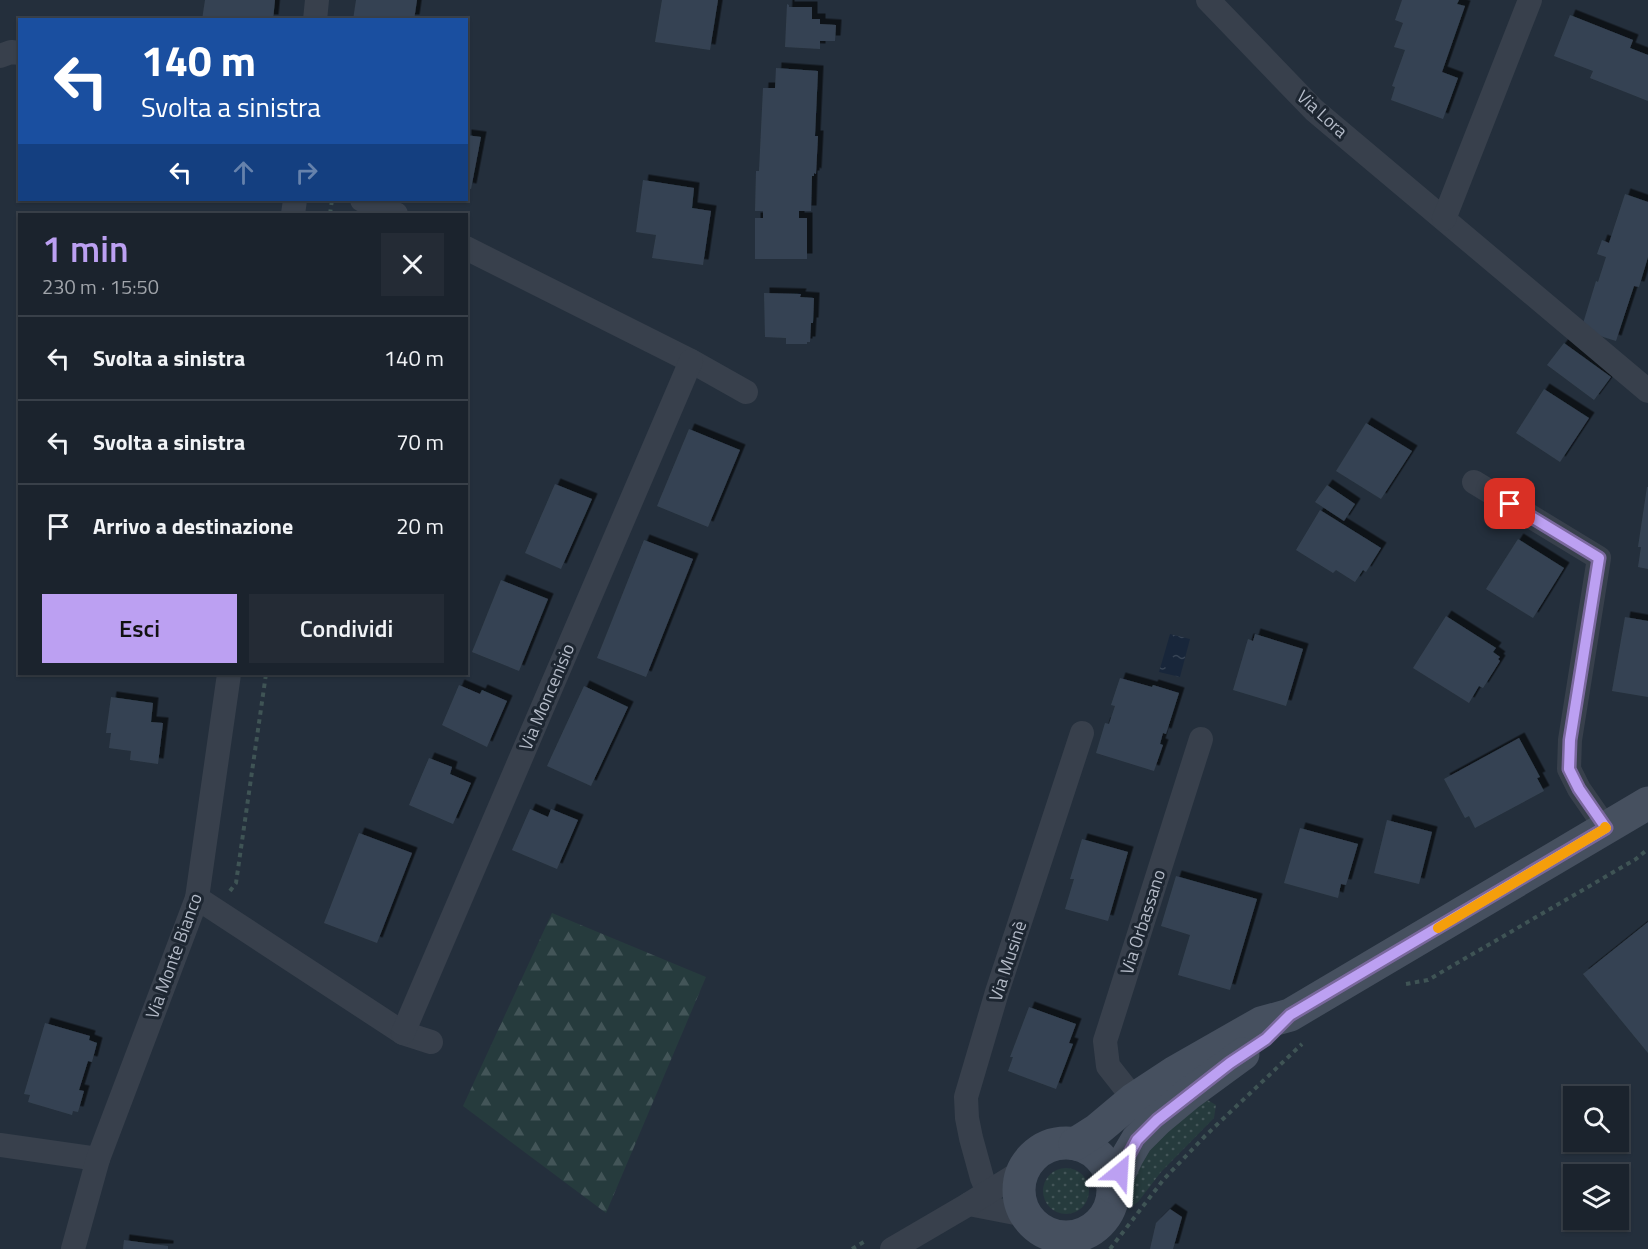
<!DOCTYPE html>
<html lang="it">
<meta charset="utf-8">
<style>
:root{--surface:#1b232d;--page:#242b35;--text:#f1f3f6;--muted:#a0a4aa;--line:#394049;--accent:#bca0f2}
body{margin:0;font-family:"Titillium Web",sans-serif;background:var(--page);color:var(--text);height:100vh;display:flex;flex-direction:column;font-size:22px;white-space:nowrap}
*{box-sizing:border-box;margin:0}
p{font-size:20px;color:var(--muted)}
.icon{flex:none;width:33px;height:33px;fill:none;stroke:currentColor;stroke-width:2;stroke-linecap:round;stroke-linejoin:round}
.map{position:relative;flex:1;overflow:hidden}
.drawer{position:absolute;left:18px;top:213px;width:450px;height:462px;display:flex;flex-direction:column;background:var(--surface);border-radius:0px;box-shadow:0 2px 4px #0004,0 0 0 2px var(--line)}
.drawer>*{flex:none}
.hud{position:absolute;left:18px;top:18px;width:450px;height:183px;border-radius:0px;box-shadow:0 2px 4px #0004,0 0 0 2px var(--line);background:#1a4fa0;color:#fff;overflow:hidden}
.fabs{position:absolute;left:1563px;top:1086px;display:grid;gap:12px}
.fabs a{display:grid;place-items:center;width:66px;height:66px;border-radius:0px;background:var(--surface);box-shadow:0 2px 4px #0004,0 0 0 2px var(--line);font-size:30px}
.pin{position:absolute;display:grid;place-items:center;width:51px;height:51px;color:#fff;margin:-26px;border-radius:12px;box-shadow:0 3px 9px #0006}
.me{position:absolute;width:66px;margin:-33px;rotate:27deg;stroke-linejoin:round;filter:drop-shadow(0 0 4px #0008)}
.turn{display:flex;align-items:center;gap:21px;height:126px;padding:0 24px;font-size:27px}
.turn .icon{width:78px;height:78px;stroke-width:2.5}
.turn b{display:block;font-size:42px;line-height:51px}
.lanes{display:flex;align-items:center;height:57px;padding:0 24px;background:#0003;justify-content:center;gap:30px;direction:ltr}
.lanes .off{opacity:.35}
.round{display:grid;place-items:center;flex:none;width:63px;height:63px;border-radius:0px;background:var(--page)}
.overview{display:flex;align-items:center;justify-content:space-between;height:102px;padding:0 24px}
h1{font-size:36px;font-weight:600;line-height:45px;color:var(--accent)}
.cta{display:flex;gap:12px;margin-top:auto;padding:12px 24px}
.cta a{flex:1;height:69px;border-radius:0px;background:var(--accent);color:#111;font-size:24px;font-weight:600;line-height:69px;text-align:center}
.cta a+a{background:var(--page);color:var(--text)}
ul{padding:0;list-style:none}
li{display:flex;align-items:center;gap:18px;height:84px;padding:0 24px;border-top:2px solid var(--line)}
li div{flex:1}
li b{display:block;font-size:22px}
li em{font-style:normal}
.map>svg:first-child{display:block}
.grass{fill:url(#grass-dots)}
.forest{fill:url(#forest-firs)}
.water{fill:url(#water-ripples)}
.building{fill:#364352;filter:url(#shadow)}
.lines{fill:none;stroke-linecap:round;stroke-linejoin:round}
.path{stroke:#3f5455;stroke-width:4;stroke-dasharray:4.5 4.5;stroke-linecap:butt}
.minor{stroke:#38404c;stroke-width:24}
.secondary{stroke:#46505f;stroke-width:33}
.route-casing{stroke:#7a689d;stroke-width:15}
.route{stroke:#bca0f2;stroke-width:10}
.slow{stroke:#f59e0b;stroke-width:10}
.labels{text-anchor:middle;stroke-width:6;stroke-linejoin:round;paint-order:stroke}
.street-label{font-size:18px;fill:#b4bbc8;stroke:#1d2631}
</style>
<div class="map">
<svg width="1648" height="1249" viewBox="0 0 1648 1249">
<defs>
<pattern id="grass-dots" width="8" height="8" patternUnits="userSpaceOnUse" patternTransform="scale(1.5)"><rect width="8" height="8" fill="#263b3d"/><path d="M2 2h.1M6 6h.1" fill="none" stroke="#435558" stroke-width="1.8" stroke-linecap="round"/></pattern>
<pattern id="forest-firs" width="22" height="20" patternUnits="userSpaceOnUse" patternTransform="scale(1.5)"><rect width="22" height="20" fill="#263b3d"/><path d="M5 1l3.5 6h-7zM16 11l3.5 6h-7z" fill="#435558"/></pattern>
<pattern id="water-ripples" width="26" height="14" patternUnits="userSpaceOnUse" patternTransform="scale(1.5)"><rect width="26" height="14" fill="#18263a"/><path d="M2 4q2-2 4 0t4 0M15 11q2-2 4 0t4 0" fill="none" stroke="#374455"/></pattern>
<filter id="shadow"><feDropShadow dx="5.5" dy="-5.5" stdDeviation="0" flood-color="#0009"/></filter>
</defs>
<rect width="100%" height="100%" fill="#242f3c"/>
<g class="grass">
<path d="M1202,1097L1216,1105L1214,1118L1161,1172L1138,1202L1128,1209L1131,1180L1141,1153Z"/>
<circle cx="1066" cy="1191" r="23"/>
</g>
<path class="forest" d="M552,913L706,977L606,1213L463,1106Z"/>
<path class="water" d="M1170,634L1190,639L1180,677L1159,672Z"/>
<g class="building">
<path d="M205,0H275L273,20H202Z"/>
<path d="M356,0H417L414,20H353Z"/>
<path d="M662,0H718L710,50L655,42Z"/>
<path d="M1402,0H1459L1457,4L1465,6L1442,72L1458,78L1443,119L1391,100L1395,87L1392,86L1405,50L1394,47L1403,23L1395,20Z"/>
<path d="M787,4L789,5V7H812V19H820V24L836,25L835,41H820V49L785,47Z"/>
<path d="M1570,15L1633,40L1630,48L1648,55V101L1590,78L1593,71L1554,56Z"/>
<path d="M776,68L818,71L815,136H818L816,174L814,173V176H812L811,211H799V218H807V259H755V218H763V211H755L756,171H759L763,88H775Z"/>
<path d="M466,135L481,137L471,189L466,188Z"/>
<path d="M643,180L694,188L692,208L711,211L703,265L652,258L656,235L636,232Z"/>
<path d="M1625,194L1648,202V257L1639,287L1634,286L1616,341L1581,330L1596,281L1598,282L1606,257L1597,254L1602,240L1609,243Z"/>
<path d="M764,293L801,294L800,297L814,298L813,323H811L810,342H807V344H786V338L765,337Z"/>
<path d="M1564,343L1611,377L1594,400L1547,365Z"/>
<path d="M1544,389L1589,418L1560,462L1516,433Z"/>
<path d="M1366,423L1412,451L1381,499L1336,471Z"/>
<path d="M689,429L740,450L708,527L657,506Z"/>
<path d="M555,484L592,499L561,569L525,553Z"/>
<path d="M1327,485L1355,504L1344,521L1315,502Z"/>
<path d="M1647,487H1648V569L1638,567L1641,547H1638Z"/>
<path d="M1320,510L1381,548L1366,572L1363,570L1355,582L1336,570L1333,573L1296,550Z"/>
<path d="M1518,539L1564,568L1533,618L1486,589Z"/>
<path d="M644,540L693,559L646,677L597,658Z"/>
<path d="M501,580L548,599L519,671L472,652Z"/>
<path d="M1446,616L1496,648L1493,652L1500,657L1498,659L1500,661L1483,688L1479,686L1469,703L1413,668Z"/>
<path d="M1625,617L1648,621V697L1612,691Z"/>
<path d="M1255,634L1303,649L1286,706L1233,690L1248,639L1253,641Z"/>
<path d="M1120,678L1152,687L1153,685L1179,693L1166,734L1163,733L1160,744L1163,745L1154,771L1096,753L1105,723L1109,724L1115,706L1111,705Z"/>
<path d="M459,685L480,694L482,690L507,701L487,747L442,725Z"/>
<path d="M584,686L628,707L591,786L547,766Z"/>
<path d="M111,697L153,703L151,722L163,723L158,764L130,760L131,751L109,748L111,733H106Z"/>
<path d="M1519,738L1540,777L1537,778L1544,791L1475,828L1469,816L1465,818L1444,779Z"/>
<path d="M429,758L452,767L450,774L471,783L453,824L409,805Z"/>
<path d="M530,809L548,817L551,809L578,820L557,869L512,850Z"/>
<path d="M1387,820L1432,832L1419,884L1374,873Z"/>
<path d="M1300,828L1358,844L1346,885L1341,884L1338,898L1284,883Z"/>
<path d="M359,833L412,853L377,943L324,923Z"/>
<path d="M1082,839L1128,852L1108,921L1065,909L1074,879H1070Z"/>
<path d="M1176,876L1257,899L1230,990L1178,975L1190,935L1161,926Z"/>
<path d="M1648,922V1053L1583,974Z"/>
<path d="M1029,1007L1076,1024L1069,1043L1073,1044L1056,1089L1008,1071L1013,1057H1010Z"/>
<path d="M45,1023L90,1036L89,1040L97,1043L92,1062L88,1061L79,1090L84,1091L78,1112L73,1111L72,1115L28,1102L30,1095L24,1094Z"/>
<path d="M1170,1209L1182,1217L1173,1249H1150L1156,1223Z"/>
<path d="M124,1240L168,1246V1249H123Z"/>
</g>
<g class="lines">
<g class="path">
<path d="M330,214L332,200"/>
<path d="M230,891L236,883L266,674"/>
<path d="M1406,984L1428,980L1636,859L1648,849"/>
<path d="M852,1249L867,1240"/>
<path d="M1110,1249L1164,1179L1205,1136L1302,1044"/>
</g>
<g class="minor">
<path d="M1208,0L1314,110L1648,391"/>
<path d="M315,20L317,0"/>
<path d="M0,56L11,52L20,53"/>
<path d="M362,200L396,214"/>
<path d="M293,214L295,200"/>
<path d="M1444,219L1530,0"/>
<path d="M466,248L691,361L746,392"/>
<path d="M1474,482L1599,558L1570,740L1569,769L1579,789L1606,828"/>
<path d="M197,898L403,1033L431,1042"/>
<path d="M403,1033L691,361"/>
<path d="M1134,1099L1108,1066L1105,1041L1201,739"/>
<path d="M0,1145L98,1159"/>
<path d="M988,1192L982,1178L971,1138L967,1118L966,1097L997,992L1082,733"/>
<path d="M969,1204L1025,1215"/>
<path d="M73,1249L98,1159L197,898L229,674"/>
<path d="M892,1249L969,1204L1024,1170"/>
</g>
<g class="secondary">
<circle cx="1066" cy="1190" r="47"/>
<path d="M1075,1144L1097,1130L1134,1099L1175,1072L1261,1023L1290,1015L1648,803"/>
<path d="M1113,1187L1127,1157L1137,1140L1157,1120L1187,1095L1243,1054"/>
</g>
</g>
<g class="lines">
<defs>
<path id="route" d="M1120,1172L1137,1140L1157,1120L1230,1063L1266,1039L1290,1015L1606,828L1579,789L1569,769L1570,740L1599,558L1510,504"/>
</defs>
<use href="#route" class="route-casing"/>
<use href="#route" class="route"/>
<path class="slow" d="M1438,928L1606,828L1605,827"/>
</g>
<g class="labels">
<g class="street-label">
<text transform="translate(1322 114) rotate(42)" y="6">Via Lora</text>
<text transform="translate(547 697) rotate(-67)" y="6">Via Moncenisio</text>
<text transform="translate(1143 922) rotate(-72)" y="6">Via Orbassano</text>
<text transform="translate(174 956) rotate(-70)" y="6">Via Monte Bianco</text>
<text transform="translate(1008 961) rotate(-72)" y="6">Via Musinè</text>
</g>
</g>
</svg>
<div class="fabs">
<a><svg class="icon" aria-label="search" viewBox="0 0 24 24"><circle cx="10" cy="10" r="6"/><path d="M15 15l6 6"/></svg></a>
<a><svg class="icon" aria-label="layers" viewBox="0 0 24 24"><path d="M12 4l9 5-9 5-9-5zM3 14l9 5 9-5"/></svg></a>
</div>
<div class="pin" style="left:1510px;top:504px;background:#d93025"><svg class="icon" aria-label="arrive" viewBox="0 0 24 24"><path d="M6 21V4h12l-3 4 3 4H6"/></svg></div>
<svg class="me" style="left:1120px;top:1172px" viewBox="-20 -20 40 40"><path d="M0-17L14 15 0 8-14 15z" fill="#bca0f2" stroke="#fff" stroke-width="4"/></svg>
<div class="hud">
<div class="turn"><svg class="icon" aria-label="left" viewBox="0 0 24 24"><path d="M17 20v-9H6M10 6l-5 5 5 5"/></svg><div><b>140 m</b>Svolta a sinistra</div></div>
<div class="lanes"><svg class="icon" aria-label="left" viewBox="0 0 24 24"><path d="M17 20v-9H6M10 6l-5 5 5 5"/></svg><svg class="icon off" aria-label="ahead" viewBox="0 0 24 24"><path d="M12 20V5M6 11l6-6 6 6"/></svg><svg class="icon off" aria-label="right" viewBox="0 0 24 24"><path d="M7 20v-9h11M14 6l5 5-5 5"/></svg></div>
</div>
<section class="drawer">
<div class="overview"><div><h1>1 min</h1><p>230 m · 15:50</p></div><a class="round"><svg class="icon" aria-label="close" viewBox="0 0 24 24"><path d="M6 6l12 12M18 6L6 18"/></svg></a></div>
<ul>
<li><svg class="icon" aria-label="left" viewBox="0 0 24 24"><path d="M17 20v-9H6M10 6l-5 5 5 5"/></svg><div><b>Svolta a sinistra</b></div><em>140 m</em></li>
<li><svg class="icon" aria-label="left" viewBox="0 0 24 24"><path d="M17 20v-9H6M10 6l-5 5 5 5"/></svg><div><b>Svolta a sinistra</b></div><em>70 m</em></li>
<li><svg class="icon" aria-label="arrive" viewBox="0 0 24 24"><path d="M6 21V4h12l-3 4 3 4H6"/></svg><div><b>Arrivo a destinazione</b></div><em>20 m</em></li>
</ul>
<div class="cta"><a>Esci</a><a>Condividi</a></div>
</section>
</div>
